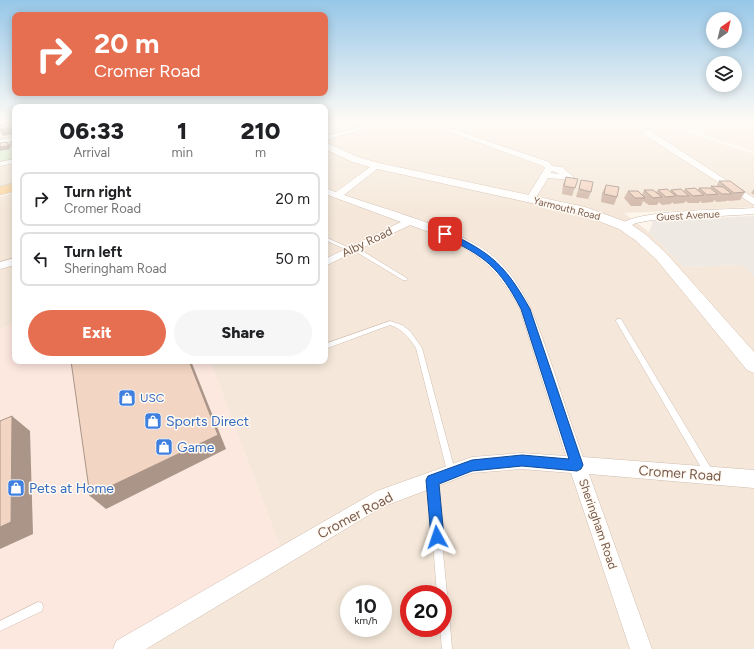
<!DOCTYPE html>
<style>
:root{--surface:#fff;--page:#f6f6f6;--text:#202124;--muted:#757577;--line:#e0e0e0;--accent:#e76f51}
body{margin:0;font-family:Figtree,sans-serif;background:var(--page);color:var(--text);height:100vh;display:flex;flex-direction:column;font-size:15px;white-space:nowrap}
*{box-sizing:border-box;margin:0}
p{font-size:13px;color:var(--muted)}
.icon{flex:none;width:22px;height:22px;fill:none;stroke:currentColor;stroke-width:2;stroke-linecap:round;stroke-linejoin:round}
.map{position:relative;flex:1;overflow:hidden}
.side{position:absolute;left:12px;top:104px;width:316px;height:260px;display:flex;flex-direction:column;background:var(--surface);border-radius:8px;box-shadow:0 2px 10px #0003}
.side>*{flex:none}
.banner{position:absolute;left:12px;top:12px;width:316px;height:84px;border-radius:8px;box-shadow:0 2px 10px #0003;background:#e76f51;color:#fff;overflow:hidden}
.needle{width:26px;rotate:34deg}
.tools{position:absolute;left:706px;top:12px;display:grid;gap:8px}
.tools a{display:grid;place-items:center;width:36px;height:36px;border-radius:50%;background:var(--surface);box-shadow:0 2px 10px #0003;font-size:20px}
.speed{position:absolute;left:340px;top:585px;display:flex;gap:8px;font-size:20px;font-weight:700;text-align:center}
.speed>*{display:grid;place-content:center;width:52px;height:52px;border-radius:50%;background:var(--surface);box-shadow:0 2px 10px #0003;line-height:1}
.speed small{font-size:10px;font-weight:400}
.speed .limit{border:6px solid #d22;background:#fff;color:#111}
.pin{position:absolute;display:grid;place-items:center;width:34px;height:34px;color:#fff;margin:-17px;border-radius:8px;box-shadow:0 2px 6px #0006}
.me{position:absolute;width:44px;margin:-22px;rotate:355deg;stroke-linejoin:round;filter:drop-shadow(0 0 3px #0008)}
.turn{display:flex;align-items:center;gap:14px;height:84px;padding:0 16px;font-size:18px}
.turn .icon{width:52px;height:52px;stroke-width:2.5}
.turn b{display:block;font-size:28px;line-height:34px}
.eta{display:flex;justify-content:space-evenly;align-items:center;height:68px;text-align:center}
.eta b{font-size:24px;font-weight:800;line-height:28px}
.action{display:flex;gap:8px;margin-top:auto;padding:8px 16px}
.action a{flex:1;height:46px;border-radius:24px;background:var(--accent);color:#fff;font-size:16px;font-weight:800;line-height:46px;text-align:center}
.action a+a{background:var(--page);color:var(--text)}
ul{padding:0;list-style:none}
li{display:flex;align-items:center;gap:12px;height:54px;margin:0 8px 6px;padding:0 8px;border:2px solid var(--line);border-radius:8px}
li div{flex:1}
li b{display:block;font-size:15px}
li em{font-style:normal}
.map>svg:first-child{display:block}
.residential{fill:#f5e8da;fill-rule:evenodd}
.commercial{fill:#fde8e0}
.industrial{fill:#efe9e4}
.green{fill:#d8ecc9}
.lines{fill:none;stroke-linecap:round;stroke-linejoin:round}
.lane-casing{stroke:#d1beb0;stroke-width:1}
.street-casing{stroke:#d1beb0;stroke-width:1}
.secondary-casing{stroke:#d6c0b0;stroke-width:1}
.primary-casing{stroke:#dad1cd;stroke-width:1}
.lane{fill:#fff;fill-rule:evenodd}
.street{fill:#fff;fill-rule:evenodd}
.secondary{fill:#fff;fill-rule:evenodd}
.primary{fill:#fbd9a5;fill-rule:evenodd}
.wall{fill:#d1b7a8}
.shaded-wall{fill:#aa9588}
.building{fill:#f3d5c3;stroke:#aa9588}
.route{fill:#1a73e8;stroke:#114b97}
.labels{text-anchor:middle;stroke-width:3;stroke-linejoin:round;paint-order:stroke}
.far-street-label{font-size:10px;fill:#7a5c4d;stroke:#fffaf3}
.street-label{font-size:12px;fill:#7a5c4d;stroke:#fffaf3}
.shop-label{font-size:12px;fill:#366cbe;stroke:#fffaf3;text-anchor:start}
.near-shop-label{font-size:14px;fill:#366cbe;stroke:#fffaf3;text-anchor:start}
.near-street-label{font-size:14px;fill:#7a5c4d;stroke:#fffaf3}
</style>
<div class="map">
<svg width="754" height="649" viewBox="0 0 754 649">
<rect width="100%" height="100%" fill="#fdf6ec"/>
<g class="residential">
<path d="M0,121H15V184L0,188Z"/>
<path d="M325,121H650L754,154V207L624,213L649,232L684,267L742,265L754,276V649H124L283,555L210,361H325ZM349,594H383V628H349ZM409,594H443V628H409Z"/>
<path d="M661,121H754V151Z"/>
<path d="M15,193V324L0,329V197Z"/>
</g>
<path class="commercial" d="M15,324V361H210L283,555L124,649H0V329Z"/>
<path class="industrial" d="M754,216V276L742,265L684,267L649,232L653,221Z"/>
<path class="green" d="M15,141V159L0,163V144Z"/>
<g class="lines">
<defs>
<g id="lane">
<path d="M325,237L352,249V247H356L408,279L407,280H403L353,250V251H349L325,240Z"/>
<path d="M617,319H621L712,470L713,473L712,476L709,477L706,476L616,321Z"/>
<path d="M390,321L402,325L410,331L422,348L455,471L454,474L451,475L448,474L447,471L416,348C409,338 403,329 390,325L325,349V344Z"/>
<path d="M432,476L435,477L436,480L447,594L446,596L448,600L452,649H442L440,628H443V594H437L428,480L429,477Z"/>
<path d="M38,602L42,603L43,607L42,611L0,631V621Z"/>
</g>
<g id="street">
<path d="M382,121H392L325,140V136Z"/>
<path d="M420,121H429L549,162L552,166L562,167L574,177L570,180L548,178L534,201H528L526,199L545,168L543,166ZM552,171L560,174L550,173Z"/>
<path d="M643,130H649L754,198V205L643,134Z"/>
<path d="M15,137V141L0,144V140Z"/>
<path d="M15,159V163L0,166V162Z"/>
<path d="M374,164H380L381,166L344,195C387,210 438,223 477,245C524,272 537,324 554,371C563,400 573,429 583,457L754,470V488L589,474L652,649H630L571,473L522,469L472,473L382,507L146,649H113L116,641L377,491L472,457L522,453L566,456L520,309C491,256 465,245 410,225L325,266V259L401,222L325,194V188L336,192Z"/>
<path d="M754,208V214L652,220L636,223L624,229L619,226C632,209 729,210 754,208Z"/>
<path d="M15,258V265L0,269V262Z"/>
</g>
<path id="secondary" d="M325,142L358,157L379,163L585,207L629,223L645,234L666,253L754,352V373L747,370L656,259L635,240L619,229L581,214L373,168L350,161L325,149Z"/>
<path id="primary" d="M15,183V191L0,195V187Z"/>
</defs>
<use href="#lane" class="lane-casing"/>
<use href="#street" class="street-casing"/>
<use href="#secondary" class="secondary-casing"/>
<use href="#primary" class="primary-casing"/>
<use href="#lane" class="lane"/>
<use href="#street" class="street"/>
<use href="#secondary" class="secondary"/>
<use href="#primary" class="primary"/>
</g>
<g class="wall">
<path d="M566,177L578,179L572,196L562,194L563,184Z"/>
<path d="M581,180L591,192L588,199L576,197Z"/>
<path d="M719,181L745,192L740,200L729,201L728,200L727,201L717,202L714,200L713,202L702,203L700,201L699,203H688L686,201L684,203L674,204L672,202L671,204L662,205L659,202L657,205H649L643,201L641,206H631L624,198L628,191L642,195L644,190L656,192L658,190L670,192L671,190L684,191L685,189L697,190L699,188H710L711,186L716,187Z"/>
<path d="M606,185L617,197L614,205L601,202L602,193Z"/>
<path d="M754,189V195L751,193Z"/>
</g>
<g class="shaded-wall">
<path d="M9,123L13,130L14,134L3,136L0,131V129Z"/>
<path d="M7,142L10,145V149L0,151V147Z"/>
<path d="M15,145V149H14L11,146Z"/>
<path d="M189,361H191L226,449L106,509L90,496Z"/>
<path d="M12,416L30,431L33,534L0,549V527Z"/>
</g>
<g class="building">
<path d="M11,122H15V126L13,127Z"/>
<path d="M9,123L10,127L0,129V125Z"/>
<path d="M15,140V145L11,146V141Z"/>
<path d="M7,142L8,146L0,147V143Z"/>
<path d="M566,177L578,179L575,188L564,186Z"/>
<path d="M581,180L593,182L591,192L579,189Z"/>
<path d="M719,181H730L745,192L734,193Z"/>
<path d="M606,185L619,187L617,197L604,194Z"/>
<path d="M711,186L723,187L732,194H722Z"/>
<path d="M695,188L704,195L693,196L685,189Z"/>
<path d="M699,188H710L718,194L707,195Z"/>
<path d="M667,189L676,196L666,197L658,190Z"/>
<path d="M681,189L689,196H678L671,190Z"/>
<path d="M644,190H653L662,197L653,198Z"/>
<path d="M628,191H638L645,198H635Z"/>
<path d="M71,361H189L218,435L90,496Z"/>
<path d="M12,416L11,522L0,527V421Z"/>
</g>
<linearGradient id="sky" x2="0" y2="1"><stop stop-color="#97c7e8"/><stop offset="0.57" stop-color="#fefbf6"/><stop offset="1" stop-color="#fefbf6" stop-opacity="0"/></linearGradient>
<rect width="754" height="212" fill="url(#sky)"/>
<path class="route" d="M442,232H447C492,253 506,266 530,309L583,465L581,469L577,471L522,466L472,471L439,484L444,537L442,542L437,544L432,542L431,537L426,480L428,476L472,460L522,455L569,459L521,309C499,267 485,256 442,236Z"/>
<defs>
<symbol id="shop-square" viewBox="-11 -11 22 22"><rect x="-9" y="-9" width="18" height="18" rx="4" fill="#3f7fe0" stroke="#fffaf3"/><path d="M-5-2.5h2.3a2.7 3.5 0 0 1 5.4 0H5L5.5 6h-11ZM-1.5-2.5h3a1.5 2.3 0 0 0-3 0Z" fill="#fff"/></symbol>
</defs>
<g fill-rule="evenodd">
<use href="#shop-square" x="117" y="388" width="20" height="20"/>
<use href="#shop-square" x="143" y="411" width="20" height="20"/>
<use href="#shop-square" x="154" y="437" width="20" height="20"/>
<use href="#shop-square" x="6" y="478" width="20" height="20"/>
</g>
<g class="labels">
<g class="far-street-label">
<text transform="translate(567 208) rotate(14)" y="4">Yarmouth Road</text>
<text transform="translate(688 215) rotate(-3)" y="4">Guest Avenue</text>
</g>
<g class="street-label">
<text transform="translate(367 242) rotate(-26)" y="4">Alby Road</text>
<text transform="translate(598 524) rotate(71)" y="4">Sheringham Road</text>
</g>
<g class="shop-label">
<text x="140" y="402">USC</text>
</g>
<g class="near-shop-label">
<text x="166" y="426">Sports Direct</text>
<text x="177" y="452">Game</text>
<text x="29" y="493">Pets at Home</text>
</g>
<g class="near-street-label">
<text transform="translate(680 473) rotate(4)" y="5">Cromer Road</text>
<text transform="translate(355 515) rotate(-28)" y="5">Cromer Road</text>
</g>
</g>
</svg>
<div class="tools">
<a><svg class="needle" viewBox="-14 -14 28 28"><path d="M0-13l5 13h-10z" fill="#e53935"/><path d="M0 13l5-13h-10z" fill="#757577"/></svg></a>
<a><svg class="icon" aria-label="layers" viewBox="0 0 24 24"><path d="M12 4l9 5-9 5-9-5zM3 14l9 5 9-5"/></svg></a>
</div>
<div class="speed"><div>10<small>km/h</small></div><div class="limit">20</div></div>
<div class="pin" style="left:445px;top:234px;background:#d93025"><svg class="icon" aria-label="arrive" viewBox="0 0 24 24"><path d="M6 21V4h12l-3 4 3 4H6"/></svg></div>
<svg class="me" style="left:437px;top:537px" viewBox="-20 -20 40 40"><path d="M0-17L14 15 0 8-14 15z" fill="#1a73e8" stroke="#fff" stroke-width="4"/></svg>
<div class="banner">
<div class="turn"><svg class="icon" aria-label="right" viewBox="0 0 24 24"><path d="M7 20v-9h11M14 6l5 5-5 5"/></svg><div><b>20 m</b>Cromer Road</div></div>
</div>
<section class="side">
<div class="eta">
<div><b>06:33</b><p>Arrival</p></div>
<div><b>1</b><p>min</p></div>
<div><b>210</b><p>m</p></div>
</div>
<ul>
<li><svg class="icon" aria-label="right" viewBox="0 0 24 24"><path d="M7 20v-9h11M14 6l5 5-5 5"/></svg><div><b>Turn right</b><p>Cromer Road</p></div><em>20 m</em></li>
<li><svg class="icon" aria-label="left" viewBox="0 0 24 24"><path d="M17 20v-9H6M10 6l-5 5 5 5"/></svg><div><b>Turn left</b><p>Sheringham Road</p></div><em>50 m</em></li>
</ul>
<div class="action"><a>Exit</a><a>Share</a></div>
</section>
</div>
